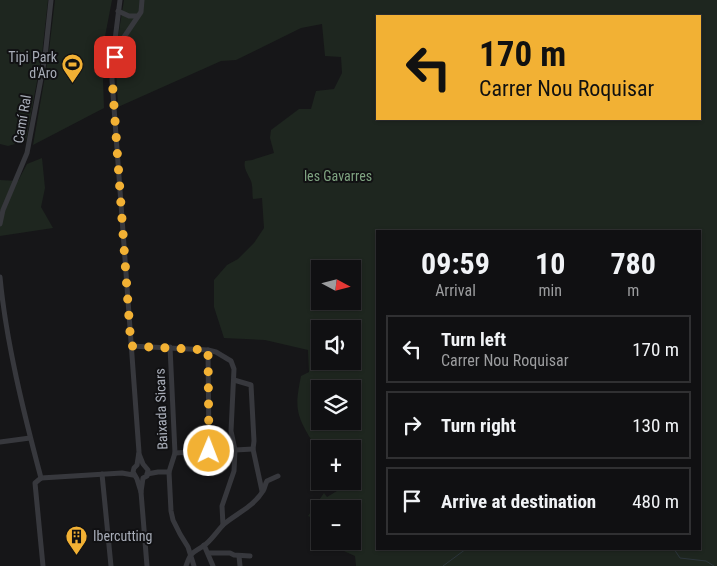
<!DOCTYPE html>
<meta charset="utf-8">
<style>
:root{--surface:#101012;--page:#19191b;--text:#f1f3f6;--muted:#9c9d9f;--line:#303032}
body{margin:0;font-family:"Roboto Condensed",sans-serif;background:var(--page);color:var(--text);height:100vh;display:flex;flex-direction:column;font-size:19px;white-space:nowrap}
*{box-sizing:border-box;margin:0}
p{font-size:16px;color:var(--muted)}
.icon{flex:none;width:28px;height:28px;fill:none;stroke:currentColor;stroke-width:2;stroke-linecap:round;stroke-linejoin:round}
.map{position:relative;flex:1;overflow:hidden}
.details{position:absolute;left:376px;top:230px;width:325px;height:320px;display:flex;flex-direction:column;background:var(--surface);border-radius:0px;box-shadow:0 1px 4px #0004,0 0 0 1px var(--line)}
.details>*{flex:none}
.hud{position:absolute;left:376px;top:15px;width:325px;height:105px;border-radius:0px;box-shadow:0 1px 4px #0004,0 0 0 1px var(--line);background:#f2b134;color:#111;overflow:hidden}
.needle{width:32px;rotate:97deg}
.buttons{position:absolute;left:311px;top:260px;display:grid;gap:10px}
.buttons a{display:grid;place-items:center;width:50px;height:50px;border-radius:0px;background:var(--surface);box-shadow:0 1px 4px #0004,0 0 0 1px var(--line);font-size:25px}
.pin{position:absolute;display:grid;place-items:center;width:42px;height:42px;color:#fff;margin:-21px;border-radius:10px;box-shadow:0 2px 8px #0006}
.me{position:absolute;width:55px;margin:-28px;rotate:1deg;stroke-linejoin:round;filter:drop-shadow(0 0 4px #0008)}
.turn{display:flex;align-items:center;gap:18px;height:105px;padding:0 20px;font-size:22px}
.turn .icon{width:65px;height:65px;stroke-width:2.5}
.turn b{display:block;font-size:35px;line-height:42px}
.eta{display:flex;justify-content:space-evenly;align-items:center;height:85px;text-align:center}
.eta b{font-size:30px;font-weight:700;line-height:35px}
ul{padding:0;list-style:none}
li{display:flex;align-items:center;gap:15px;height:68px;margin:0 10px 8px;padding:0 10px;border:2px solid var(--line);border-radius:0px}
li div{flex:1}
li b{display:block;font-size:19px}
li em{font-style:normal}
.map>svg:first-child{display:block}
.green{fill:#1e261f;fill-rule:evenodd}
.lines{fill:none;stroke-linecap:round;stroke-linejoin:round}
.stream{stroke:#2c353c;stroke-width:1}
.minor{stroke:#37383d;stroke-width:5}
.route{stroke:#f2b134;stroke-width:9;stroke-dasharray:0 16.2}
.labels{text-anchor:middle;stroke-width:4;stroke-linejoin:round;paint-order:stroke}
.poi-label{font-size:14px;fill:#a8adb8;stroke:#111113;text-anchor:end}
.street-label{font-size:14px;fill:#a8adb8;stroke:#111113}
.park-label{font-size:14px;fill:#7fa381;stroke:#111113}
</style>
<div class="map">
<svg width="717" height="566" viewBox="0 0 717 566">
<rect width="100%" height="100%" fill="#161618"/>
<g class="green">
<path d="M0,0H48L42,54L26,141L8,146L0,144Z"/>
<path d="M55,0H112L102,52L104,108L33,145L48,59Z"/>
<path d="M124,0H717V566H356L355,556L344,551L339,541H352V509H320V521L308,516L324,493L327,497L337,491L340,481H352V449L331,447L312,441C295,414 295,406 301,376L309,372L308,350L265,340L224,338L214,307V280L227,265L238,259L254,243L264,228L262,198L253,199C252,194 253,186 251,181C248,174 243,168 245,161L252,160L274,153L270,138L271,130L299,109H311L316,91L334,89L342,73L341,57L325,56L322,24L301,28L236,60L221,61L118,107L116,67L118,37ZM378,16H700V119H378ZM378,231H700V549H378ZM320,269H352V301H320ZM320,329H352V361H320ZM320,389H352V421H320Z"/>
<path d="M42,158L45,188L41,207L53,228L0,236V180L18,181L27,164Z"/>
</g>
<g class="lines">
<g class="stream">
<path d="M674,549L680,558L706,561L714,566"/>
<path d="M443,566L466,549"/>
</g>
<g class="minor">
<path d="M120,0L113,56L112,80L139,452L137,465L134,468L133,472L137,479L141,492"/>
<path d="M118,11L129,16H137"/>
<path d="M115,58L120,43L141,12L142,0"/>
<path d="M0,224L3,210L27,153L45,57L51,0"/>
<path d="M0,277C6,342 24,414 41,478"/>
<path d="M131,346L208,350L216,352L231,361L234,369L231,431L235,450L234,471L222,506L223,525"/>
<path d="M170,347L175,453L169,472L171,511L173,520L180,534L188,547L194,566"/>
<path d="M234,380L251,385L254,441L253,449L262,491"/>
<path d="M0,442L30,438"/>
<path d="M235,450L253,449"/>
<path d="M175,453L209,451L208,350"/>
<path d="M139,454L143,464L148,470L147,476L143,478L141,492L147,566"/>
<path d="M102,474L111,566"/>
<path d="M147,474L158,472H169"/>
<path d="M41,478L122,473L133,475"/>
<path d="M41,478L35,483L43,566"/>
<path d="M204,545L213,566"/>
<path d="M208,553H230L234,555L250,556"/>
<path d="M239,556L240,566"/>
<path d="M186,566C192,549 193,554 206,544C213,538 218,530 224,524C236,514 254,506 263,491C265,488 265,484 267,481L278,476"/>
</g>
</g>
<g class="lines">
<path class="route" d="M115,57L112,68L113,92L131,346L208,350L209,451"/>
</g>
<defs>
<symbol id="stadium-pin" viewBox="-11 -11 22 30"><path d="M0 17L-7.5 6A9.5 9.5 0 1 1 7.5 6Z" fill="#f2b134" stroke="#111113"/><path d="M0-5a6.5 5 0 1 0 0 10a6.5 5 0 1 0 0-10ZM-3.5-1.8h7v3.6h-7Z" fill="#111"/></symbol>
<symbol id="building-pin" viewBox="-11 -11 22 30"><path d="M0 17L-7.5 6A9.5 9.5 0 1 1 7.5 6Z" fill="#f2b134" stroke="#111113"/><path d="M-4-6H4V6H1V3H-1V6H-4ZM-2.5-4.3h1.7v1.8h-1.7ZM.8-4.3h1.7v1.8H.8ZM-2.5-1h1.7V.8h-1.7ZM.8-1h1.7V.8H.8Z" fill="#111"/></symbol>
</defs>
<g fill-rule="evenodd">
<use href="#stadium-pin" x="60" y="52" width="25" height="34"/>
<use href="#building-pin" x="64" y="524" width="25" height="34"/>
</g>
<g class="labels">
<g class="poi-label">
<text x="57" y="62">Tipi Park<tspan x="57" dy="16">d'Aro</tspan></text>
<text x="93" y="541" text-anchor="start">Ibercutting</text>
</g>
<g class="street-label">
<text transform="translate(22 119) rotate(-80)" y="5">Camí Ral</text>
<text transform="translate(161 409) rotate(-92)" y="5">Baixada Sicars</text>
</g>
<g class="park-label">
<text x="338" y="181">les Gavarres</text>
</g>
</g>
</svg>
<div class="buttons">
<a><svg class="needle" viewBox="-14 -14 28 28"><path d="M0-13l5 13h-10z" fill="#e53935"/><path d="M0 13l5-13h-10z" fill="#9c9d9f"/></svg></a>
<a><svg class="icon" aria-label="sound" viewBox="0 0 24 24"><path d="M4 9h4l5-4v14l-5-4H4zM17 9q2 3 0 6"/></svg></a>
<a><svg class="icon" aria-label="layers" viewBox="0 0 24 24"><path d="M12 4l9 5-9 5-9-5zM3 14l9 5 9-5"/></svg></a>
<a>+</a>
<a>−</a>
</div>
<div class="pin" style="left:115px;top:57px;background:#d93025"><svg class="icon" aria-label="arrive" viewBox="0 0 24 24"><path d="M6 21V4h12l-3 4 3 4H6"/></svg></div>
<svg class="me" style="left:209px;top:451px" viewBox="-20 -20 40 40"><circle r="17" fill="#f2b134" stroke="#fff" stroke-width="3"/><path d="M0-11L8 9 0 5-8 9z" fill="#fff"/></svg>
<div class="hud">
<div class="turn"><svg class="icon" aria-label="left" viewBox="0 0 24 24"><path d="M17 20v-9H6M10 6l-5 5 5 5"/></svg><div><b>170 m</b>Carrer Nou Roquisar</div></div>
</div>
<section class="details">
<div class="eta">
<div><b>09:59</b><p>Arrival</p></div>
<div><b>10</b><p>min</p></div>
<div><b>780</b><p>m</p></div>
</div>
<ul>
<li><svg class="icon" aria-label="left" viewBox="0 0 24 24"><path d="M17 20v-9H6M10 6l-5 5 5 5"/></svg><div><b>Turn left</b><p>Carrer Nou Roquisar</p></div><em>170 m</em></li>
<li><svg class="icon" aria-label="right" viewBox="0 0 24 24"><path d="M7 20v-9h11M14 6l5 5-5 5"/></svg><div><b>Turn right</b></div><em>130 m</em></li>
<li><svg class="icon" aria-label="arrive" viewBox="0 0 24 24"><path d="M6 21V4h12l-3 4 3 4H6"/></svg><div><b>Arrive at destination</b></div><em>480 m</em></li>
</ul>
</section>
</div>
